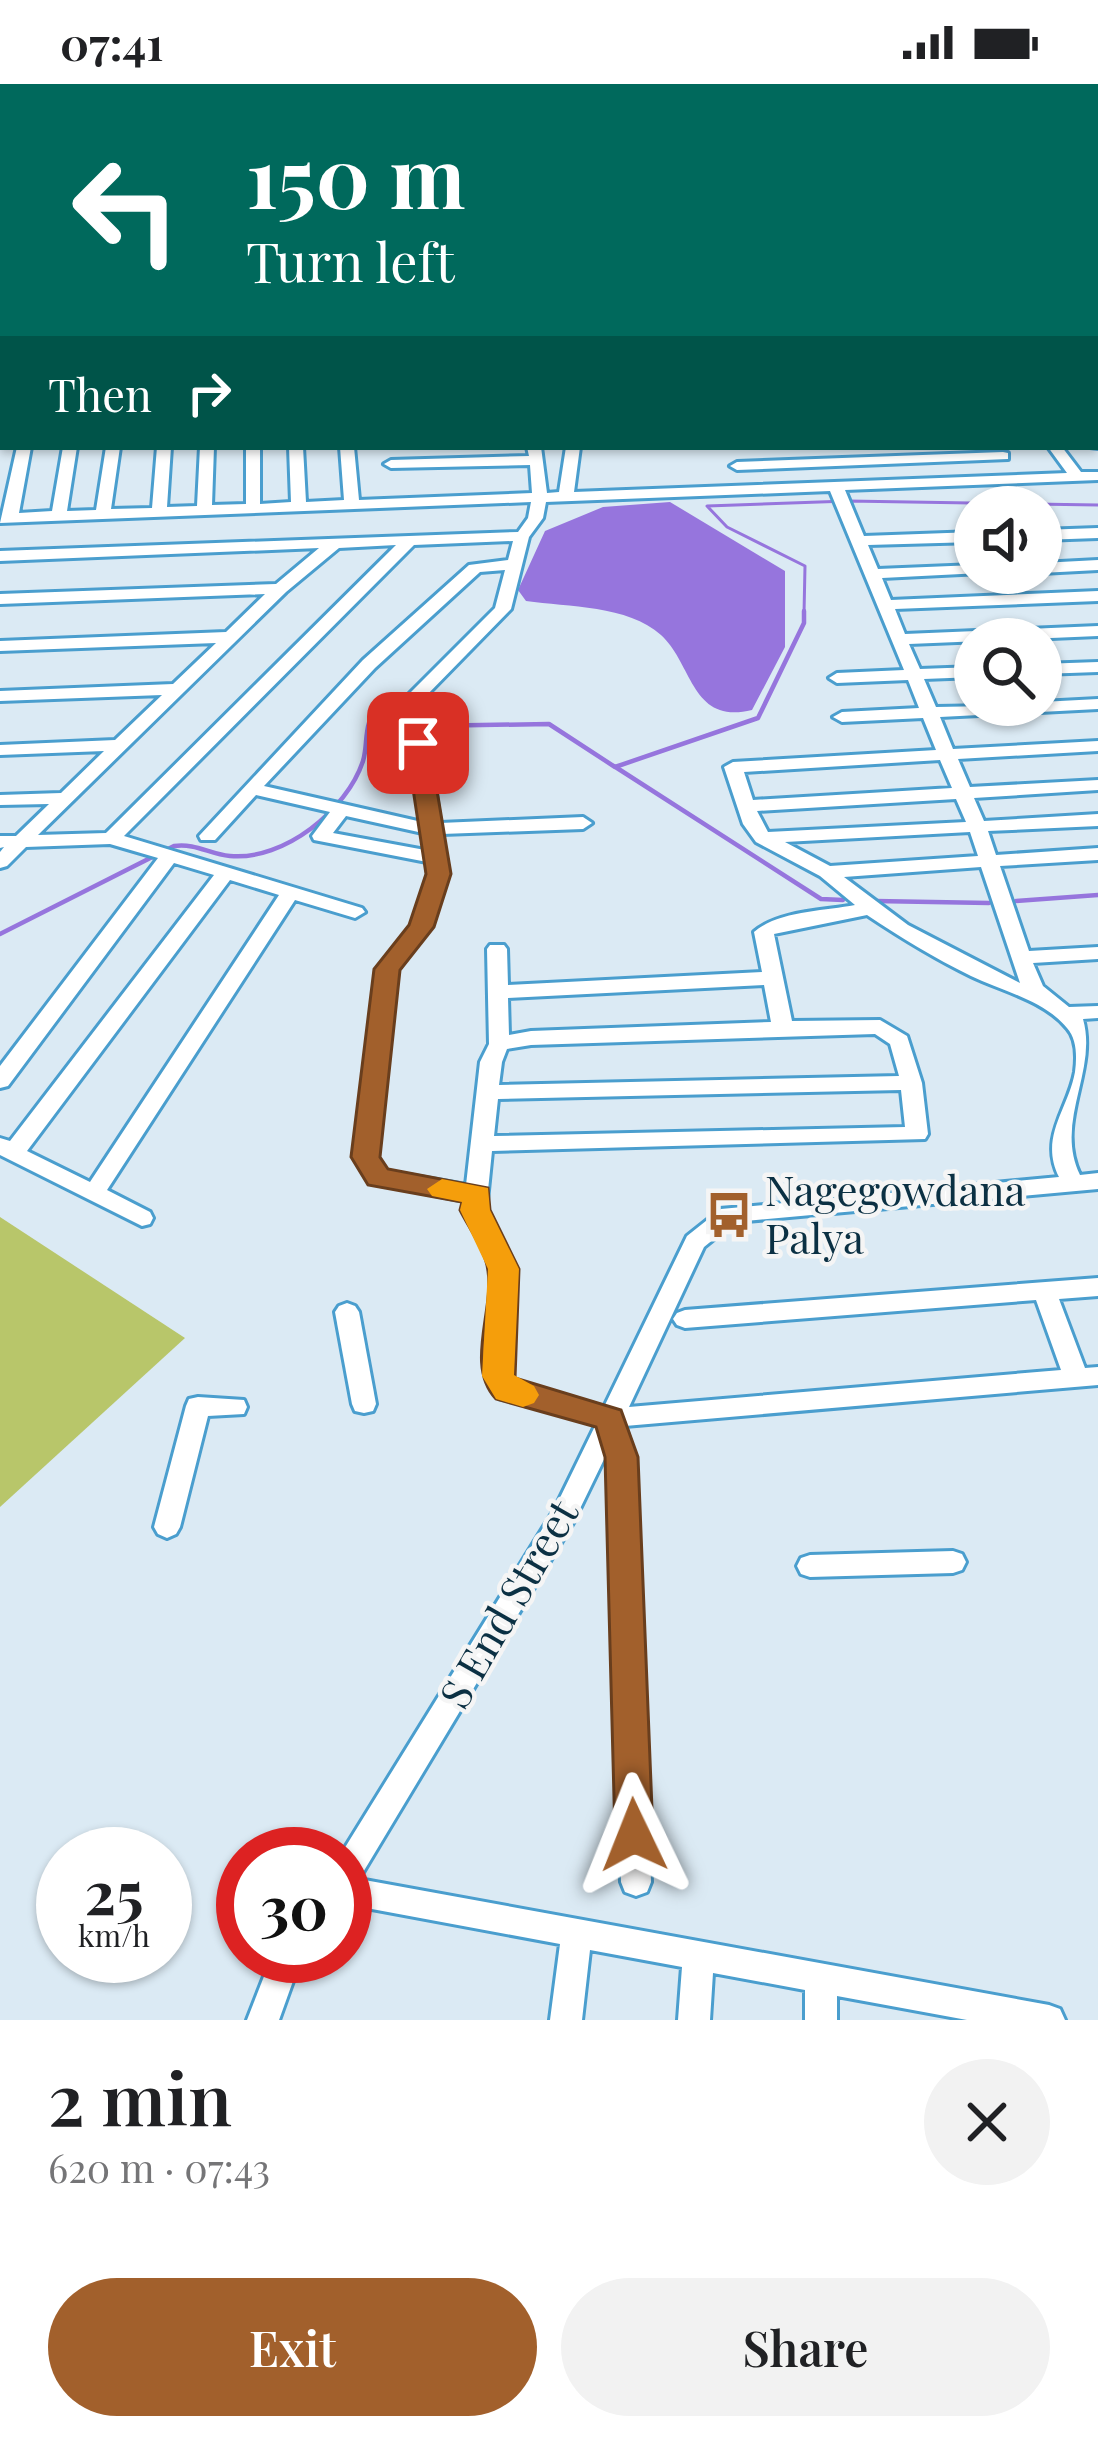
<!DOCTYPE html>
<meta charset="utf-8">
<style>
:root{--surface:#fff;--page:#f2f2f2;--text:#202124;--muted:#757577;--accent:#a2602c}
body{margin:0;font-family:"Playfair Display",serif;background:var(--page);color:var(--text);height:100vh;display:flex;flex-direction:column;font-size:45px;white-space:nowrap}
*{box-sizing:border-box;margin:0}
p{font-size:39px;color:var(--muted)}
.icon{flex:none;width:66px;height:66px;fill:none;stroke:currentColor;stroke-width:2;stroke-linecap:round;stroke-linejoin:round}
.map{position:relative;height:1936px;overflow:hidden}
.sheet{display:flex;flex-direction:column;background:var(--surface);flex:1}
.sheet>*{flex:none}
.hud{position:absolute;left:0px;top:0px;width:1098px;height:366px;box-shadow:0 3px 9px #0004;background:#00695c;color:#fff;overflow:hidden}
.fabs{position:absolute;left:954px;top:402px;display:grid;gap:24px}
.fabs a{display:grid;place-items:center;width:108px;height:108px;border-radius:50%;background:var(--surface);box-shadow:0 3px 9px #0004;font-size:60px}
.speed{position:absolute;left:36px;top:1743px;display:flex;gap:24px;font-size:60px;font-weight:700;text-align:center}
.speed>*{display:grid;place-content:center;width:156px;height:156px;border-radius:50%;background:var(--surface);box-shadow:0 3px 9px #0004;line-height:1}
.speed small{font-size:30px;font-weight:400}
.speed .limit{border:18px solid #d22;background:#fff;color:#111}
.pin{position:absolute;display:grid;place-items:center;width:102px;height:102px;color:#fff;margin:-51px;border-radius:24px;box-shadow:0 6px 18px #0006}
.me{position:absolute;width:132px;margin:-66px;rotate:358deg;stroke-linejoin:round;filter:drop-shadow(0 0 9px #0008)}
.turn{display:flex;align-items:center;gap:42px;height:252px;padding:0 48px;font-size:54px}
.turn .icon{width:156px;height:156px;stroke-width:2.5}
.turn b{display:block;font-size:84px;line-height:102px}
.then{display:flex;align-items:center;height:114px;padding:0 48px;background:#0003;gap:24px;font-size:45px}
.round{display:grid;place-items:center;flex:none;width:126px;height:126px;border-radius:63px;background:var(--page)}
.summary{display:flex;align-items:center;justify-content:space-between;height:204px;padding:0 48px}
h1{font-size:72px;font-weight:600;line-height:90px}
.action{display:flex;gap:24px;margin-top:auto;padding:24px 48px}
.action a{flex:1;height:138px;border-radius:72px;background:var(--accent);color:#fff;font-size:48px;font-weight:600;line-height:138px;text-align:center}
.action a+a{background:var(--page);color:var(--text)}
.status{display:flex;justify-content:space-between;align-items:center;height:84px;padding:0 60px;background:var(--surface);direction:ltr}
.status svg{height:33px;fill:currentColor}
.map>svg:first-child{display:block}
.green{fill:#b8c66a}
.water{fill:#9675dd}
.lines{fill:none;stroke-linecap:round;stroke-linejoin:round}
.stream-far1{stroke:#9675dd;stroke-width:3}
.stream{stroke:#9675dd;stroke-width:4.5}
.minor-casing{stroke:#4a9ece;stroke-width:6}
.major-casing{stroke:#4a9ece;stroke-width:6}
.minor{fill:#fff;fill-rule:evenodd}
.major{fill:#fff;fill-rule:evenodd}
.wall{fill:#739dd4}
.route{fill:#a2602c;stroke:#693e1d;stroke-width:3}
.slow{fill:#f59e0b}
.labels{text-anchor:middle;stroke-width:9;stroke-linejoin:round;paint-order:stroke}
.poi-label{font-size:42px;fill:#0b3043;stroke:#f5f5f5;text-anchor:start}
.street-label{font-size:42px;fill:#0b3043;stroke:#f5f5f5}
</style>
<div class="status"><b>07:41</b><svg viewBox="0 0 49 12"><path d="M0 12V9h3v3zM5 12V6h3v6zM10 12V3h3v9zM15 12V0h3v12zM26 1h20v11H26zM47 4h2v5h-2z"/></svg></div>
<div class="map">
<svg width="1098" height="1936" viewBox="0 0 1098 1936">
<rect width="100%" height="100%" fill="#dbeaf4"/>
<path class="green" d="M0,1133L185,1254L0,1423Z"/>
<path class="water" d="M670,418L785,487V563L752,626C691,641 693,580 661,551C628,521 568,523 526,517L518,506L545,447L603,423Z"/>
<g class="lines">
<path class="stream-far1" d="M804,530L805,482L727,443L707,422L848,417L1098,421"/>
<g class="stream">
<path d="M424,642L549,640L615,683L758,634L804,539V527"/>
<path d="M617,684L821,815L843,816"/>
<path d="M875,817L989,819"/>
<path d="M1016,817L1098,811"/>
<path d="M0,850L174,762C196,759 209,770 230,772C284,777 347,726 363,677C367,664 365,652 369,639L412,641"/>
</g>
<defs>
<g id="minor">
<path d="M98,0H241L236,3H93Z"/>
<rect x="290" y="0" width="10" height="3"/>
<path d="M459,0H485L486,1L464,3Z"/>
<path d="M574,0H584L585,3H575Z"/>
<path d="M620,0H630L632,3H622Z"/>
<path d="M671,0H681L683,3H673Z"/>
<path d="M702,0H712L714,3H704Z"/>
<path d="M849,0H861L863,3H851Z"/>
<path d="M911,0H922L924,3H913Z"/>
<path d="M964,0H975L977,3H966Z"/>
<path d="M1007,0H1019L1021,3H1009Z"/>
<path d="M1049,0H1061L1063,3H1051Z"/>
<path d="M1095,1H1098V7L1091,3Z"/>
<path d="M0,3H7H3V18L0,19Z"/>
<rect x="0" y="59" width="3" height="6"/>
<rect x="1095" y="92" width="3" height="6"/>
<path d="M1095,127L1098,128V139L1095,138Z"/>
<rect x="0" y="149" width="3" height="8"/>
<rect x="1095" y="157" width="3" height="8"/>
<path d="M1095,193L1098,194V205L1095,204Z"/>
<rect x="1095" y="244" width="3" height="8"/>
<rect x="0" y="270" width="3" height="8"/>
<rect x="1095" y="280" width="3" height="8"/>
<path d="M3,291V299L0,300V292Z"/>
<rect x="1095" y="304" width="3" height="8"/>
<rect x="0" y="317" width="3" height="8"/>
<rect x="1095" y="330" width="3" height="8"/>
<path d="M1095,355H1098V364L1090,363H1095Z"/>
<path d="M17,363H31L19,429L52,427L63,363H77L67,427L96,426L106,363H120L111,425L152,424L157,363H171L167,423L197,422L200,363H214L212,421L246,420V363H260V420L291,418L289,363H303L306,418L344,416L340,363H354L359,416L532,409L530,381L391,384L384,380L391,376L529,372L527,363H541L547,409L559,408L566,363H580L574,408L1067,389L1048,363H1062L1081,388H1098V396L845,406L864,452L975,448V458L868,461L878,485L975,481V489H981L882,494L891,516L1098,507V517L895,525L905,550L1098,542V552L909,560L920,585L975,583V593L924,595L936,623L1041,621V618L1098,615V625L940,633L953,665L1098,657V667L958,675L970,703L1098,696V706L974,714L984,737L1098,730V742L988,747L996,771L1098,764V776L1000,782L1029,867L1098,863V875L1033,879L1043,902L1069,923L1098,922V934L1083,935C1098,988 1054,1037 1080,1091L1098,1089V1105L735,1138L704,1163L629,1323L1061,1286L1036,1216L685,1244L677,1241L673,1235L677,1229L685,1226L1098,1194V1212L1059,1215L1085,1284L1098,1283V1301L625,1342L635,1373L651,1798L647,1808L636,1812L625,1808L621,1798L608,1367L573,1439L359,1795L1049,1921L1060,1925L1065,1936H967L837,1912V1936H805V1906L713,1889L710,1936H678L682,1883L590,1866L582,1936H550L560,1860L345,1820V1770H341L554,1426L596,1340L499,1314L486,1292L492,1185L464,1126L465,1117L370,1098L354,1073L377,885L412,842L428,790L427,778L314,756L312,752L330,728L256,711L215,756H201L199,752L363,576L469,481L508,476L513,457L414,461L124,752L362,824L365,828L355,834L295,816L107,1106L150,1128L153,1134L150,1140L142,1142L0,1071V1054L10,1057L214,791L174,779L8,1002L0,1004V982L158,774L110,760L26,763L7,782L0,784V768L4,763L0,764V752H16L49,720L0,721V711L61,709L104,667L0,671V661L115,656L162,611L0,617V607L173,600L216,559L0,567V557L226,548L265,510L0,520V510L276,500L319,464L0,477V467L518,448L528,434L531,418L0,439ZM830,407L904,586L837,589L829,594L837,599L908,596L919,624L842,628L833,633L842,638L923,634L936,666L733,678L724,683L743,740L756,758L820,792L855,821C824,827 778,827 754,848L762,888L508,901L507,865L504,861H490L487,865L489,960L480,978L466,1101L385,1087L376,1073L397,886L431,843L448,790L442,750L583,745L592,739L583,733L440,739L423,615L511,525L529,453L543,434L546,418ZM396,461L106,749L38,751L286,508L339,464ZM505,486L495,524L405,614L422,738L264,702L375,584L480,488ZM940,676L952,704L753,716L744,688ZM956,715L966,738L768,748L757,727ZM346,732L423,749L425,766L333,749ZM970,748L978,772L830,782L785,758ZM981,783L1020,899L908,841L844,793ZM230,796L279,811L90,1098L27,1067ZM867,831C900,853 934,874 971,892C1002,907 1044,916 1067,944C1077,955 1077,973 1075,988C1068,1026 1039,1053 1059,1093L721,1125L687,1152L604,1323L516,1300L510,1291L516,1185L486,1126L492,1067L925,1055L928,1050L922,999L907,952L880,936L792,937L774,850ZM764,901L771,938L531,947L509,951L508,914ZM875,950L890,960L899,992L499,1001L502,978L507,965L531,961ZM901,1006L905,1043L494,1052L498,1015Z"/>
<path d="M1003,368L1008,369V375L737,386L730,382L737,378Z"/>
<path d="M1098,444V454L1041,456V446Z"/>
<path d="M1098,476V486L1041,489V479Z"/>
<path d="M1098,578V588L1041,590V580Z"/>
<path d="M347,1219L355,1222L359,1228L376,1320L373,1327L364,1329L355,1327L352,1320L335,1228L339,1222Z"/>
<path d="M198,1313L244,1316L247,1323L244,1330L208,1332L180,1443L176,1450L167,1454L158,1450L154,1443L186,1322L189,1315Z"/>
<path d="M953,1467L962,1470L966,1478L962,1486L953,1489L810,1493L801,1490L797,1482L801,1474L810,1471Z"/>
<path d="M272,1872H302L279,1936H247Z"/>
</g>
<g id="major">
<path d="M779,0H794L796,3H782Z"/>
<rect x="0" y="28" width="3" height="8"/>
<rect x="1095" y="61" width="3" height="8"/>
</g>
</defs>
<use href="#minor" class="minor-casing"/>
<use href="#major" class="major-casing"/>
<use href="#minor" class="minor"/>
<use href="#major" class="major"/>
</g>
<path class="wall" d="M1095,206L1098,209V240H1095Z"/>
<path class="route" d="M418,653L429,659L451,790L434,843L400,886L380,1073L388,1085L488,1104L490,1126L519,1185L515,1294L621,1326L638,1373L653,1751L648,1763L634,1768L621,1763L615,1751L605,1373L596,1343L496,1315C465,1282 494,1227 488,1187C486,1167 469,1144 460,1126L462,1118L368,1101L351,1073L374,885L409,841L426,790L406,659Z"/>
<path class="slow" d="M442,1095L488,1104L490,1126L519,1185L514,1291L534,1302L539,1311L534,1319L523,1323L496,1315L482,1292L488,1185L460,1126L462,1118L432,1112L427,1105Z"/>
<defs>
<symbol id="bus-bare" viewBox="-9 -9 18 18"><path d="M-5-6H5V4H4V6H2V4H-2V6H-4V4H-5ZM-3.5-4V0h7V-4ZM-3.5 1.2v1.5H-2V1.2ZM2 1.2v1.5H3.5V1.2Z" fill="#a2602c" stroke="#f5f5f5" stroke-width="2.5" paint-order="stroke"/></symbol>
</defs>
<g fill-rule="evenodd">
<use href="#bus-bare" x="696" y="1098" width="66" height="66"/>
</g>
<g class="labels">
<g class="poi-label">
<text x="765" y="1122">Nagegowdana<tspan x="765" dy="48">Palya</tspan></text>
</g>
<g class="street-label">
<text transform="translate(509 1520) rotate(-60)" y="15">S End Street</text>
</g>
</g>
</svg>
<div class="fabs">
<a><svg class="icon" aria-label="sound" viewBox="0 0 24 24"><path d="M4 9h4l5-4v14l-5-4H4zM17 9q2 3 0 6"/></svg></a>
<a><svg class="icon" aria-label="search" viewBox="0 0 24 24"><circle cx="10" cy="10" r="6"/><path d="M15 15l6 6"/></svg></a>
</div>
<div class="speed"><div>25<small>km/h</small></div><div class="limit">30</div></div>
<div class="pin" style="left:418px;top:659px;background:#d93025"><svg class="icon" aria-label="arrive" viewBox="0 0 24 24"><path d="M6 21V4h12l-3 4 3 4H6"/></svg></div>
<svg class="me" style="left:634px;top:1751px" viewBox="-20 -20 40 40"><path d="M0-17L14 15 0 8-14 15z" fill="#a2602c" stroke="#fff" stroke-width="4"/></svg>
<div class="hud">
<div class="turn"><svg class="icon" aria-label="left" viewBox="0 0 24 24"><path d="M17 20v-9H6M10 6l-5 5 5 5"/></svg><div><b>150 m</b>Turn left</div></div>
<div class="then">Then<svg class="icon" aria-label="right" viewBox="0 0 24 24"><path d="M7 20v-9h11M14 6l5 5-5 5"/></svg></div>
</div>
</div>
<section class="sheet">
<div class="summary"><div><h1>2 min</h1><p>620 m · 07:43</p></div><a class="round"><svg class="icon" aria-label="close" viewBox="0 0 24 24"><path d="M6 6l12 12M18 6L6 18"/></svg></a></div>
<div class="action"><a>Exit</a><a>Share</a></div>
</section>
